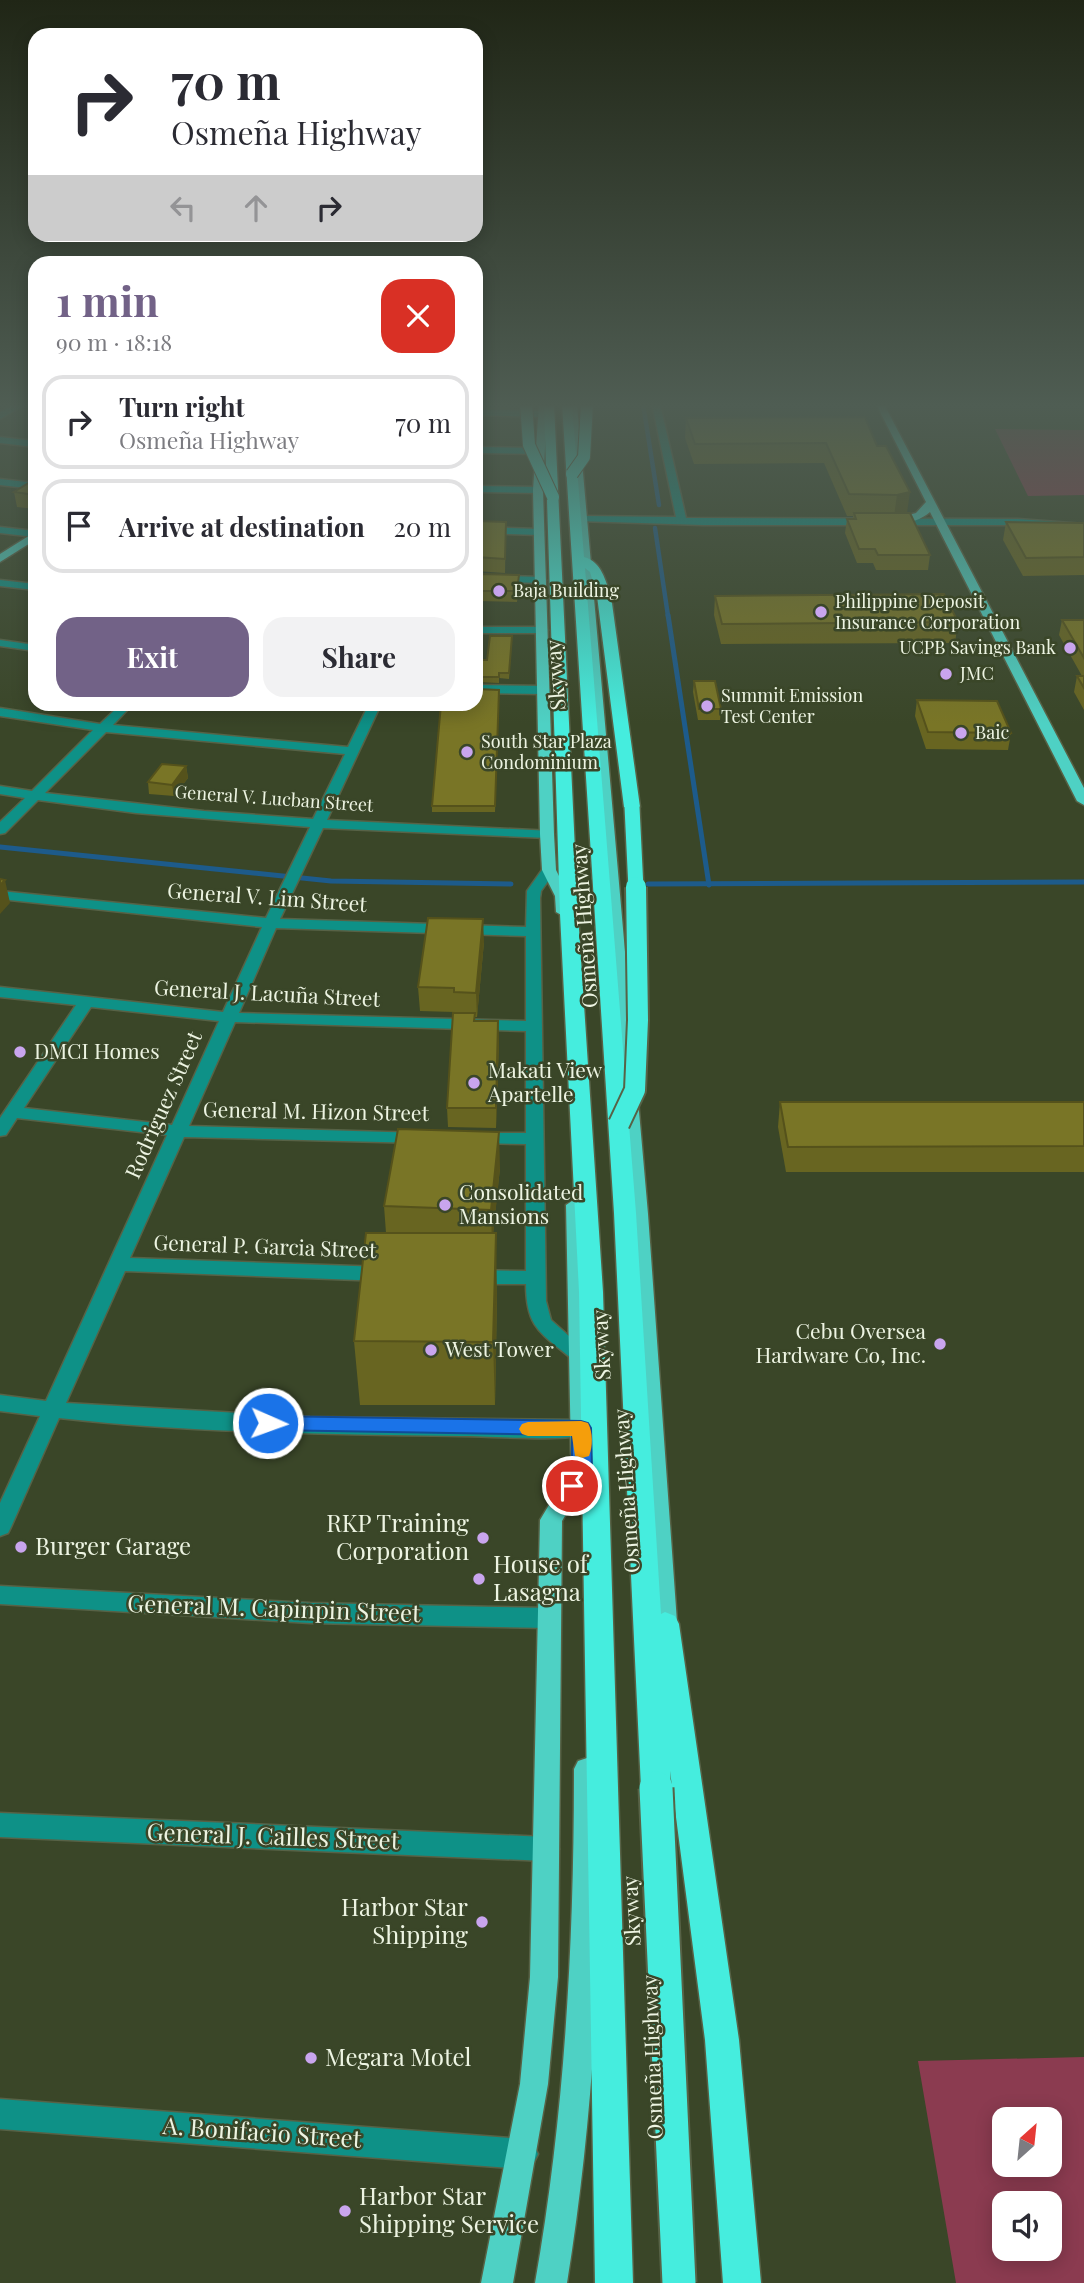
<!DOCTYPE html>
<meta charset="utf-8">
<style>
:root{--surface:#fff;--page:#f2f2f3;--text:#2b2b33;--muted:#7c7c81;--line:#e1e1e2;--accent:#726287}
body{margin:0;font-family:"Playfair Display",serif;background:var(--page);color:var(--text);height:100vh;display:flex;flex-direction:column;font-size:26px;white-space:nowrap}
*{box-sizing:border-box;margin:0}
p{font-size:23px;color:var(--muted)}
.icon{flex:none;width:38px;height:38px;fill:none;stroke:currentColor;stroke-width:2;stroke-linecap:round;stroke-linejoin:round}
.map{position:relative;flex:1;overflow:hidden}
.drawer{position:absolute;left:28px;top:256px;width:455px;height:455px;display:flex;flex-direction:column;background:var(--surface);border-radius:21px;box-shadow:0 4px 18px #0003}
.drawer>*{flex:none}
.hud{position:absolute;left:28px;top:28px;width:455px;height:214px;border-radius:21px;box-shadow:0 4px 18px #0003;background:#fff;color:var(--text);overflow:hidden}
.needle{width:46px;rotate:27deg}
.controls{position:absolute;left:992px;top:2107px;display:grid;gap:14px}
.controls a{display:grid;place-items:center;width:70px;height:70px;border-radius:14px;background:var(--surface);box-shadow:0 4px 18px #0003;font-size:35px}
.pin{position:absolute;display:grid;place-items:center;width:60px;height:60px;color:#fff;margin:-30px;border:4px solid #fff;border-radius:50%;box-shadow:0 2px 7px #0007}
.me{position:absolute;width:77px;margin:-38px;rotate:92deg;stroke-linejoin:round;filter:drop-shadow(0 0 5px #0008)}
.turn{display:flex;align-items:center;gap:24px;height:147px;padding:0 28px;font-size:32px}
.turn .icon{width:91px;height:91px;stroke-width:2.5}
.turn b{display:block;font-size:49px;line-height:60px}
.lanes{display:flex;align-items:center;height:66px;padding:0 28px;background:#0003;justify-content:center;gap:35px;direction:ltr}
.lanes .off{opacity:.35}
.round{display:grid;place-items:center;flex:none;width:74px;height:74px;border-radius:21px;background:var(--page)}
.summary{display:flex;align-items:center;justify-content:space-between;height:119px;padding:0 28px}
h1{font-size:42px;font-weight:700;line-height:52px;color:var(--accent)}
.button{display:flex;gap:14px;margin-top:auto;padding:14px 28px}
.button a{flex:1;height:80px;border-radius:21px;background:var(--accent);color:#fff;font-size:28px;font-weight:700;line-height:80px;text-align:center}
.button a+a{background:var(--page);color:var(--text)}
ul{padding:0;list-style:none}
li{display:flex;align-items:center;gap:21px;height:94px;margin:0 14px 10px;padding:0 14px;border:4px solid var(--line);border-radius:21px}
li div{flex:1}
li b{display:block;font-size:26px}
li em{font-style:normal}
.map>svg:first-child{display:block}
.green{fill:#8b3b50;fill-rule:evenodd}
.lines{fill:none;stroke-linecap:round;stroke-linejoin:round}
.stream-far1{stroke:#1d5b8b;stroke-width:4.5}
.stream{stroke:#1d5b8b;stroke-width:5}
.minor-casing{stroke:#576246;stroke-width:3}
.major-casing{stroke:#576246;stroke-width:3}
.highway-casing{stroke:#576246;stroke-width:3}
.minor{fill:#0e9187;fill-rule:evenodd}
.major{fill:#4ed1c4;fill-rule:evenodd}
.highway{fill:#45edde;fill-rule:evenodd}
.highway-bridge-far3-casing{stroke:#576246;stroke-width:14;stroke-linecap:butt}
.highway-bridge-far2-casing{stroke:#576246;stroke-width:18;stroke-linecap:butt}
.highway-bridge-far1-casing{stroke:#576246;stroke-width:24;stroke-linecap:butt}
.highway-bridge-casing{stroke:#576246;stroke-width:37;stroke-linecap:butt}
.highway-bridge-far3{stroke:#45edde;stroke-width:12}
.highway-bridge-far2{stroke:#45edde;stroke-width:15}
.highway-bridge-far1{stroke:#45edde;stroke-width:20}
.highway-bridge{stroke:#45edde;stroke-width:33}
.wall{fill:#686521}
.shaded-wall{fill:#55521b}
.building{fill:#797526;stroke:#55521b;stroke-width:2}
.route{fill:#1a73e8;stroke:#114b97;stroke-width:2}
.slow{fill:#f59e0b}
.poi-dot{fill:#c9a5ee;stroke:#3a4628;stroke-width:2.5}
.labels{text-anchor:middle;stroke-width:5;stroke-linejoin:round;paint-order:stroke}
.far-poi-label{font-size:18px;fill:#edf4e2;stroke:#3a4628;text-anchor:start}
.far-street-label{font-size:18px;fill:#edf4e2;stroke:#3a4628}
.street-label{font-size:21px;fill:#edf4e2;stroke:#3a4628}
.poi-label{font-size:21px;fill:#edf4e2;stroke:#3a4628;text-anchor:start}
.near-poi-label{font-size:24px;fill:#edf4e2;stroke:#3a4628;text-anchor:start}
.near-street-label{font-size:24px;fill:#edf4e2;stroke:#3a4628}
</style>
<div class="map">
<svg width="1084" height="2283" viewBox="0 0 1084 2283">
<rect width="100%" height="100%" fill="#3a4628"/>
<g class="green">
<path d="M995,429L1084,430V495L1028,496Z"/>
<path d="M1084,2057V2283H956L918,2061ZM1004,2119H1050V2165H1004ZM1004,2203H1050V2249H1004Z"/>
</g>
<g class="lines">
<g class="stream-far1">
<path d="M643,404L659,505"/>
<path d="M655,528L668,616"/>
</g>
<g class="stream">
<path d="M668,615L709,885"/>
<path d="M0,847L331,881L511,884"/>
<path d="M648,884L1084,882"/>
</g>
<defs>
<g id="minor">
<path d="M15,404H26L0,419V412Z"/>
<path d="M652,404H660L686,518L1018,519L1084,524V530L1018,525H703L578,521V517L582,516L676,517Z"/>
<path d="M476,409L543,411L547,414L543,417L476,415Z"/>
<path d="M0,437L35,441V447L0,443Z"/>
<path d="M476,447L541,448L546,451L541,454L476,453Z"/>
<path d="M0,479L35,483V489L0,485Z"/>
<path d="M476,486L538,487L543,490L538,493L476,492Z"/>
<path d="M0,527L35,531V537L0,533Z"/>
<path d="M476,527L539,529L544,532L539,535L476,533Z"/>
<path d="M476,575L541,577L546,580L541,583L476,581Z"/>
<path d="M0,580L35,584V590L0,586Z"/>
<path d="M476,627H542L548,630L542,633H476Z"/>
<path d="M0,640L35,645V651L0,646Z"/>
<path d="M476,685L544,686L550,690L544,694L476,693Z"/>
<path d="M121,704H133L113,725L348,747L369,704H381L327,820L552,831L554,834L547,838L323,828L280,919L526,927L527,891L544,867H554L556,870L541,891L540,898L546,1301L551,1320L589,1354L586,1359L579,1361L572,1359C541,1333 526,1328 526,1284H474L467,1282L464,1277L467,1272L474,1270L526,1271V1144L477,1143L468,1138L477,1133H526V1031L235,1022L189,1126L421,1133L430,1138L421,1143L184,1137L130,1258L383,1267L390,1269L393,1274L390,1279L383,1281L125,1271L66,1403L310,1417L581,1420L588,1422L591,1428L588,1434C562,1442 491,1436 460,1436C327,1434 192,1433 59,1418L11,1527L8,1533L0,1536V1503L40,1416L0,1411V1395L46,1401L167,1135L17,1118L6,1135L0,1136V1118L76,1005L0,997V987L223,1012L262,927L0,899V891L266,918L310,827L136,813L38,800L5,833L0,834V822L25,798L0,794V786L32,791L93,730L0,716V708L100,724ZM106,732L345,754L313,819L204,811L45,793ZM276,928L526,936V1021L239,1013ZM91,1007L219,1021L172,1125L24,1108Z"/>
<path d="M0,1586L310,1603L548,1608L556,1611L560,1618L556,1625L548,1628L310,1623L0,1604Z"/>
<path d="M0,1813L546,1837L555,1840L559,1849L555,1858L546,1861L0,1837Z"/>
<path d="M0,2099L523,2139L533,2144L538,2154L533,2164L523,2169L0,2129Z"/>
</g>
<g id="major">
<path d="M539,404H547L543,490L554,834L556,870L569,896L570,912L563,916L556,912L555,896L542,870L540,834L533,490Z"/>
<path d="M569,404H577L648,1214L678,1636L674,1643L666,1646L658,1643L654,1636L630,1214Z"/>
<path d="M876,404H884L1084,788V805L1077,801L930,512C920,521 896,529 884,522L916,513L926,502Z"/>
<path d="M35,532V540L0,562V554Z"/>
<path d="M575,1199L584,1205L593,1454L590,1460L584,1461L590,1463L593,1469L562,1521L558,1977L548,2084L513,2283H481L520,2084L530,1977L540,1520L574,1463L580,1461L574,1460L571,1454L566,1205Z"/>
<path d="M587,1758L596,1761C606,1782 600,1827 600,1851C600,1996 590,2140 567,2283H535C565,2113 574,1942 574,1769L578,1761Z"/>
</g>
<g id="highway">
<path d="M544,404H554L578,914L603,1292L633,2283H595L579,1292L560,914Z"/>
<path d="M562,404H572L584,557C602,562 605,580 611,596L640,807L632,812L624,807L597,596L590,572L585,568L636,1213L661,1614L665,1612L675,1616L679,1624L739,2040L761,2283H723L705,2040L670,1771L671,1788L667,1798L656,1802L645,1798L641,1788L614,1213Z"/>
</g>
</defs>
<use href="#minor" class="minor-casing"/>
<use href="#major" class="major-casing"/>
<use href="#highway" class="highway-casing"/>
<use href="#minor" class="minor"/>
<use href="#major" class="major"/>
<use href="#highway" class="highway"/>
<defs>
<g id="highway-bridge-far3">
<path d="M526,404L529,445L553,497"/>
<path d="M572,474L584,457L587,404"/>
</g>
<path id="highway-bridge-far2" d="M632,807L636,889"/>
<path id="highway-bridge-far1" d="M619,1124L635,1090L638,1020L636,887"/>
<path id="highway-bridge" d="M656,1788L679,2283"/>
</defs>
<use href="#highway-bridge-far3" class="highway-bridge-far3-casing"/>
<use href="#highway-bridge-far2" class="highway-bridge-far2-casing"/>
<use href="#highway-bridge-far1" class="highway-bridge-far1-casing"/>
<use href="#highway-bridge" class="highway-bridge-casing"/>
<use href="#highway-bridge-far3" class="highway-bridge-far3"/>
<use href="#highway-bridge-far2" class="highway-bridge-far2"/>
<use href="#highway-bridge-far1" class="highway-bridge-far1"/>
<use href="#highway-bridge" class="highway-bridge"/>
</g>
<g class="wall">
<path d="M865,417L907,513H905L930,555L928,570H876L873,563H857L845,533L847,519H853V516H847L824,463L694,464L685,438L686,418Z"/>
<path d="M35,479V509L17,507L14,492Z"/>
<path d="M476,521L506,522L505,573L476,571Z"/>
<path d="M1006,522L1084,523V575L1023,576L1003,540Z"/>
<path d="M519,585L517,602L478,601V591Z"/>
<path d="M715,596L958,622L955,643L721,644L714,615Z"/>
<path d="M1062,620H1084V710L1074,692L1077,676H1082L1059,635Z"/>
<path d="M512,636L509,679L499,678V683L476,682V660H487Z"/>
<path d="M694,681L721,709L720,720H698L693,692Z"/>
<path d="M499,690L495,812H432V806Z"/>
<path d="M917,700L1011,733L1008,750L926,749L915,716Z"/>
<path d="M186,766L188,778L174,796L149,794L148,782Z"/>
<path d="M484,942L477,1017H475V1021L499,1040L496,1128L448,1127L447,1108L455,1012L420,1011L418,987Z"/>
<path d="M780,1102H1084V1172H786L778,1127Z"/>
<path d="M500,1168L493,1233L497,1296L495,1405H360L354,1341L386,1233L384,1206Z"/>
</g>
<g class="shaded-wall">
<path d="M910,492L907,513L894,516L897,495Z"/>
<path d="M186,766L188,778L174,796L172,785Z"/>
<path d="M5,880L10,903L0,914V885Z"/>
<path d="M483,919L484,942L477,1017L476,993Z"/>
<path d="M498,1021L499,1040L496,1128V1108Z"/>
<path d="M499,1132L500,1168L492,1246L491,1210Z"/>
<path d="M496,1233L497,1296L495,1405L493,1342Z"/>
</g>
<g class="building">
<path d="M865,417L877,446H886L910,492L897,495L849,494L826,443L695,444L686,418Z"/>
<path d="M35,479V495L14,492Z"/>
<path d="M854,513H910L930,555H878L875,549H859L847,519H856Z"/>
<path d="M476,521L506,522L505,559L476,557Z"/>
<path d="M1006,522L1084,523V557L1026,558Z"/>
<path d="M481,574L519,575L517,591H478Z"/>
<path d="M944,594L958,622L722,624L715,596Z"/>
<path d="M1062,620H1084V658Z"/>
<path d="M490,636H512L509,673H499V677H476V660H487Z"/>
<path d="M1077,676H1084V688Z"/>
<path d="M694,681H715L721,709H699Z"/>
<path d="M476,689L499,690L495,806H432L441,704H476Z"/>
<path d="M917,700L997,701L1011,733L928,732Z"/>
<path d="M162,764L186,766L172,785L148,782Z"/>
<path d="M0,879L5,880L0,885Z"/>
<path d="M428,918L483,919L476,993L454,992V988L418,987Z"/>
<path d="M453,1013H475L474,1021H498L496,1108H447Z"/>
<path d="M780,1102H1084V1146L788,1147Z"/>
<path d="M398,1129L499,1132L491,1210L384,1206Z"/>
<path d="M366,1233H496L493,1342L354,1341Z"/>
</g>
<linearGradient id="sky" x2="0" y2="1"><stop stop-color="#202616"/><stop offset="0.56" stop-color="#4f5d53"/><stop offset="1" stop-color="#4f5d53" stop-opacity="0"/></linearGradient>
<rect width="1084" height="724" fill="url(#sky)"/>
<path class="route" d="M268,1416L581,1421L588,1423L591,1428L592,1469L579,1492L572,1494L565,1492L562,1486L572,1469V1435L268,1430L261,1428L258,1423L261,1418Z"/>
<path class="slow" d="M581,1421L588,1423C593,1432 593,1447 589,1456L582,1458L575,1456L572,1436H528L522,1434L519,1429L522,1424L528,1422Z"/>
<g class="poi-dot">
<circle cx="499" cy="591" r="7"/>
<circle cx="821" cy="612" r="7"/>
<circle cx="1070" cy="648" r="7"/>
<circle cx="946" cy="674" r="7"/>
<circle cx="707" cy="706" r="7"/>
<circle cx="961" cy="733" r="7"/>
<circle cx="467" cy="752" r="7"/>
<circle cx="20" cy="1052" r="7"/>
<circle cx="474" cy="1083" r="7"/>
<circle cx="445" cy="1205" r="7"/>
<circle cx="940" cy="1344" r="7"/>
<circle cx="431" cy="1350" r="7"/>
<circle cx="483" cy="1538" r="7"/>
<circle cx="21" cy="1547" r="7"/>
<circle cx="479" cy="1579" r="7"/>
<circle cx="482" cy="1922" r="7"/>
<circle cx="311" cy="2058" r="7"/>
<circle cx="345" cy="2211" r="7"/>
</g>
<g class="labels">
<g class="far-poi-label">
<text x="513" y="597">Baja Building</text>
<text x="835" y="608">Philippine Deposit<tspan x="835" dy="21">Insurance Corporation</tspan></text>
<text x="1056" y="654" text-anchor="end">UCPB Savings Bank</text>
<text x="960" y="680">JMC</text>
<text x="721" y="702">Summit Emission<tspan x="721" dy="21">Test Center</tspan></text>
<text x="975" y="739">Baic</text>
<text x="481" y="748">South Star Plaza<tspan x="481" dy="21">Condominium</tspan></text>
</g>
<g class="far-street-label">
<text transform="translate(274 799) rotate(4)" y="6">General V. Lucban Street</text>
</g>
<g class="street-label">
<text transform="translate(556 675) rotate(-94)" y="7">Skyway</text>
<text transform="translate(267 898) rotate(4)" y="7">General V. Lim Street</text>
<text transform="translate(585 926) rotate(-94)" y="7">Osmeña Highway</text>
<text transform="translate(267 994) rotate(3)" y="7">General J. Lacuña Street</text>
<text transform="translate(164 1105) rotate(-66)" y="7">Rodriguez Street</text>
<text transform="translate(316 1112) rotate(1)" y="7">General M. Hizon Street</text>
<text transform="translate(265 1247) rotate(2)" y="7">General P. Garcia Street</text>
<text transform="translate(602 1345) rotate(-93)" y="7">Skyway</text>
<text transform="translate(627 1491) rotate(-94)" y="7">Osmeña Highway</text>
<text transform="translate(632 1911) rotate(-93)" y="7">Skyway</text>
<text transform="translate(653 2057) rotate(-92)" y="7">Osmeña Highway</text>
</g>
<g class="poi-label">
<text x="34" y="1059">DMCI Homes</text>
<text x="488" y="1078">Makati View<tspan x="488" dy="24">Apartelle</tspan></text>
<text x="459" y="1200">Consolidated<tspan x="459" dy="24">Mansions</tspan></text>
<text x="926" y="1339" text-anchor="end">Cebu Oversea<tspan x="926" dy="24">Hardware Co, Inc.</tspan></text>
<text x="445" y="1357">West Tower</text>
</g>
<g class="near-poi-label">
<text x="469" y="1532" text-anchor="end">RKP Training<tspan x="469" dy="28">Corporation</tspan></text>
<text x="35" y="1555">Burger Garage</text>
<text x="493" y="1573">House of<tspan x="493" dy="28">Lasagna</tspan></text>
<text x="468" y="1916" text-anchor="end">Harbor Star<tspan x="468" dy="28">Shipping</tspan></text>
<text x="325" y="2066">Megara Motel</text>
<text x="359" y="2205">Harbor Star<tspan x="359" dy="28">Shipping Service</tspan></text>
</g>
<g class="near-street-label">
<text transform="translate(274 1609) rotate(2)" y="8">General M. Capinpin Street</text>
<text transform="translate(273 1837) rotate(2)" y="8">General J. Cailles Street</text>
<text transform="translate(262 2133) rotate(4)" y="8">A. Bonifacio Street</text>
</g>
</g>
</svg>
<div class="controls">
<a><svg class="needle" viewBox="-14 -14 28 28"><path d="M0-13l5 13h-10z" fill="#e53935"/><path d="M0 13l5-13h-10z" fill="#7c7c81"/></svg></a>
<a><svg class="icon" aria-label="sound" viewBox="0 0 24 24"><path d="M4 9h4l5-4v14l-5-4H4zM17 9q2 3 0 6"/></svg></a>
</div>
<div class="pin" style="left:572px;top:1486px;background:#d93025"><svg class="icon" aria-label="arrive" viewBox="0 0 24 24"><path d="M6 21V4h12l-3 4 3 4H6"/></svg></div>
<svg class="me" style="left:268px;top:1423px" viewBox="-20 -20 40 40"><circle r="17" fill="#1a73e8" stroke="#fff" stroke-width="3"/><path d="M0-11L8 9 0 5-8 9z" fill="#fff"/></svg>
<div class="hud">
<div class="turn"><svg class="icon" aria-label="right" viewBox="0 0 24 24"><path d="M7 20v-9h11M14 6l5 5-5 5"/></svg><div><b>70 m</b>Osmeña Highway</div></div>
<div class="lanes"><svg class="icon off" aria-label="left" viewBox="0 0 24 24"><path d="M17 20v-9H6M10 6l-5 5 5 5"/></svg><svg class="icon off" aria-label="ahead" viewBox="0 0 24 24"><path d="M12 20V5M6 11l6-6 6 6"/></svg><svg class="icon" aria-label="right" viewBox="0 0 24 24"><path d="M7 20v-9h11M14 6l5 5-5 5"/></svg></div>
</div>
<section class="drawer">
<div class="summary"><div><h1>1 min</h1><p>90 m · 18:18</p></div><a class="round" style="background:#d93025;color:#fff"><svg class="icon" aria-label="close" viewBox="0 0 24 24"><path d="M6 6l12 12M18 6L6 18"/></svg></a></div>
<ul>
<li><svg class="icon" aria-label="right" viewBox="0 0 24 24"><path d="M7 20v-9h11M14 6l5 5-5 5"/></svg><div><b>Turn right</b><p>Osmeña Highway</p></div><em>70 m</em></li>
<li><svg class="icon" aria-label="arrive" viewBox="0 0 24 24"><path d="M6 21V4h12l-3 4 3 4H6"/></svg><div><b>Arrive at destination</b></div><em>20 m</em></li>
</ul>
<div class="button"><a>Exit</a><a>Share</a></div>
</section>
</div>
